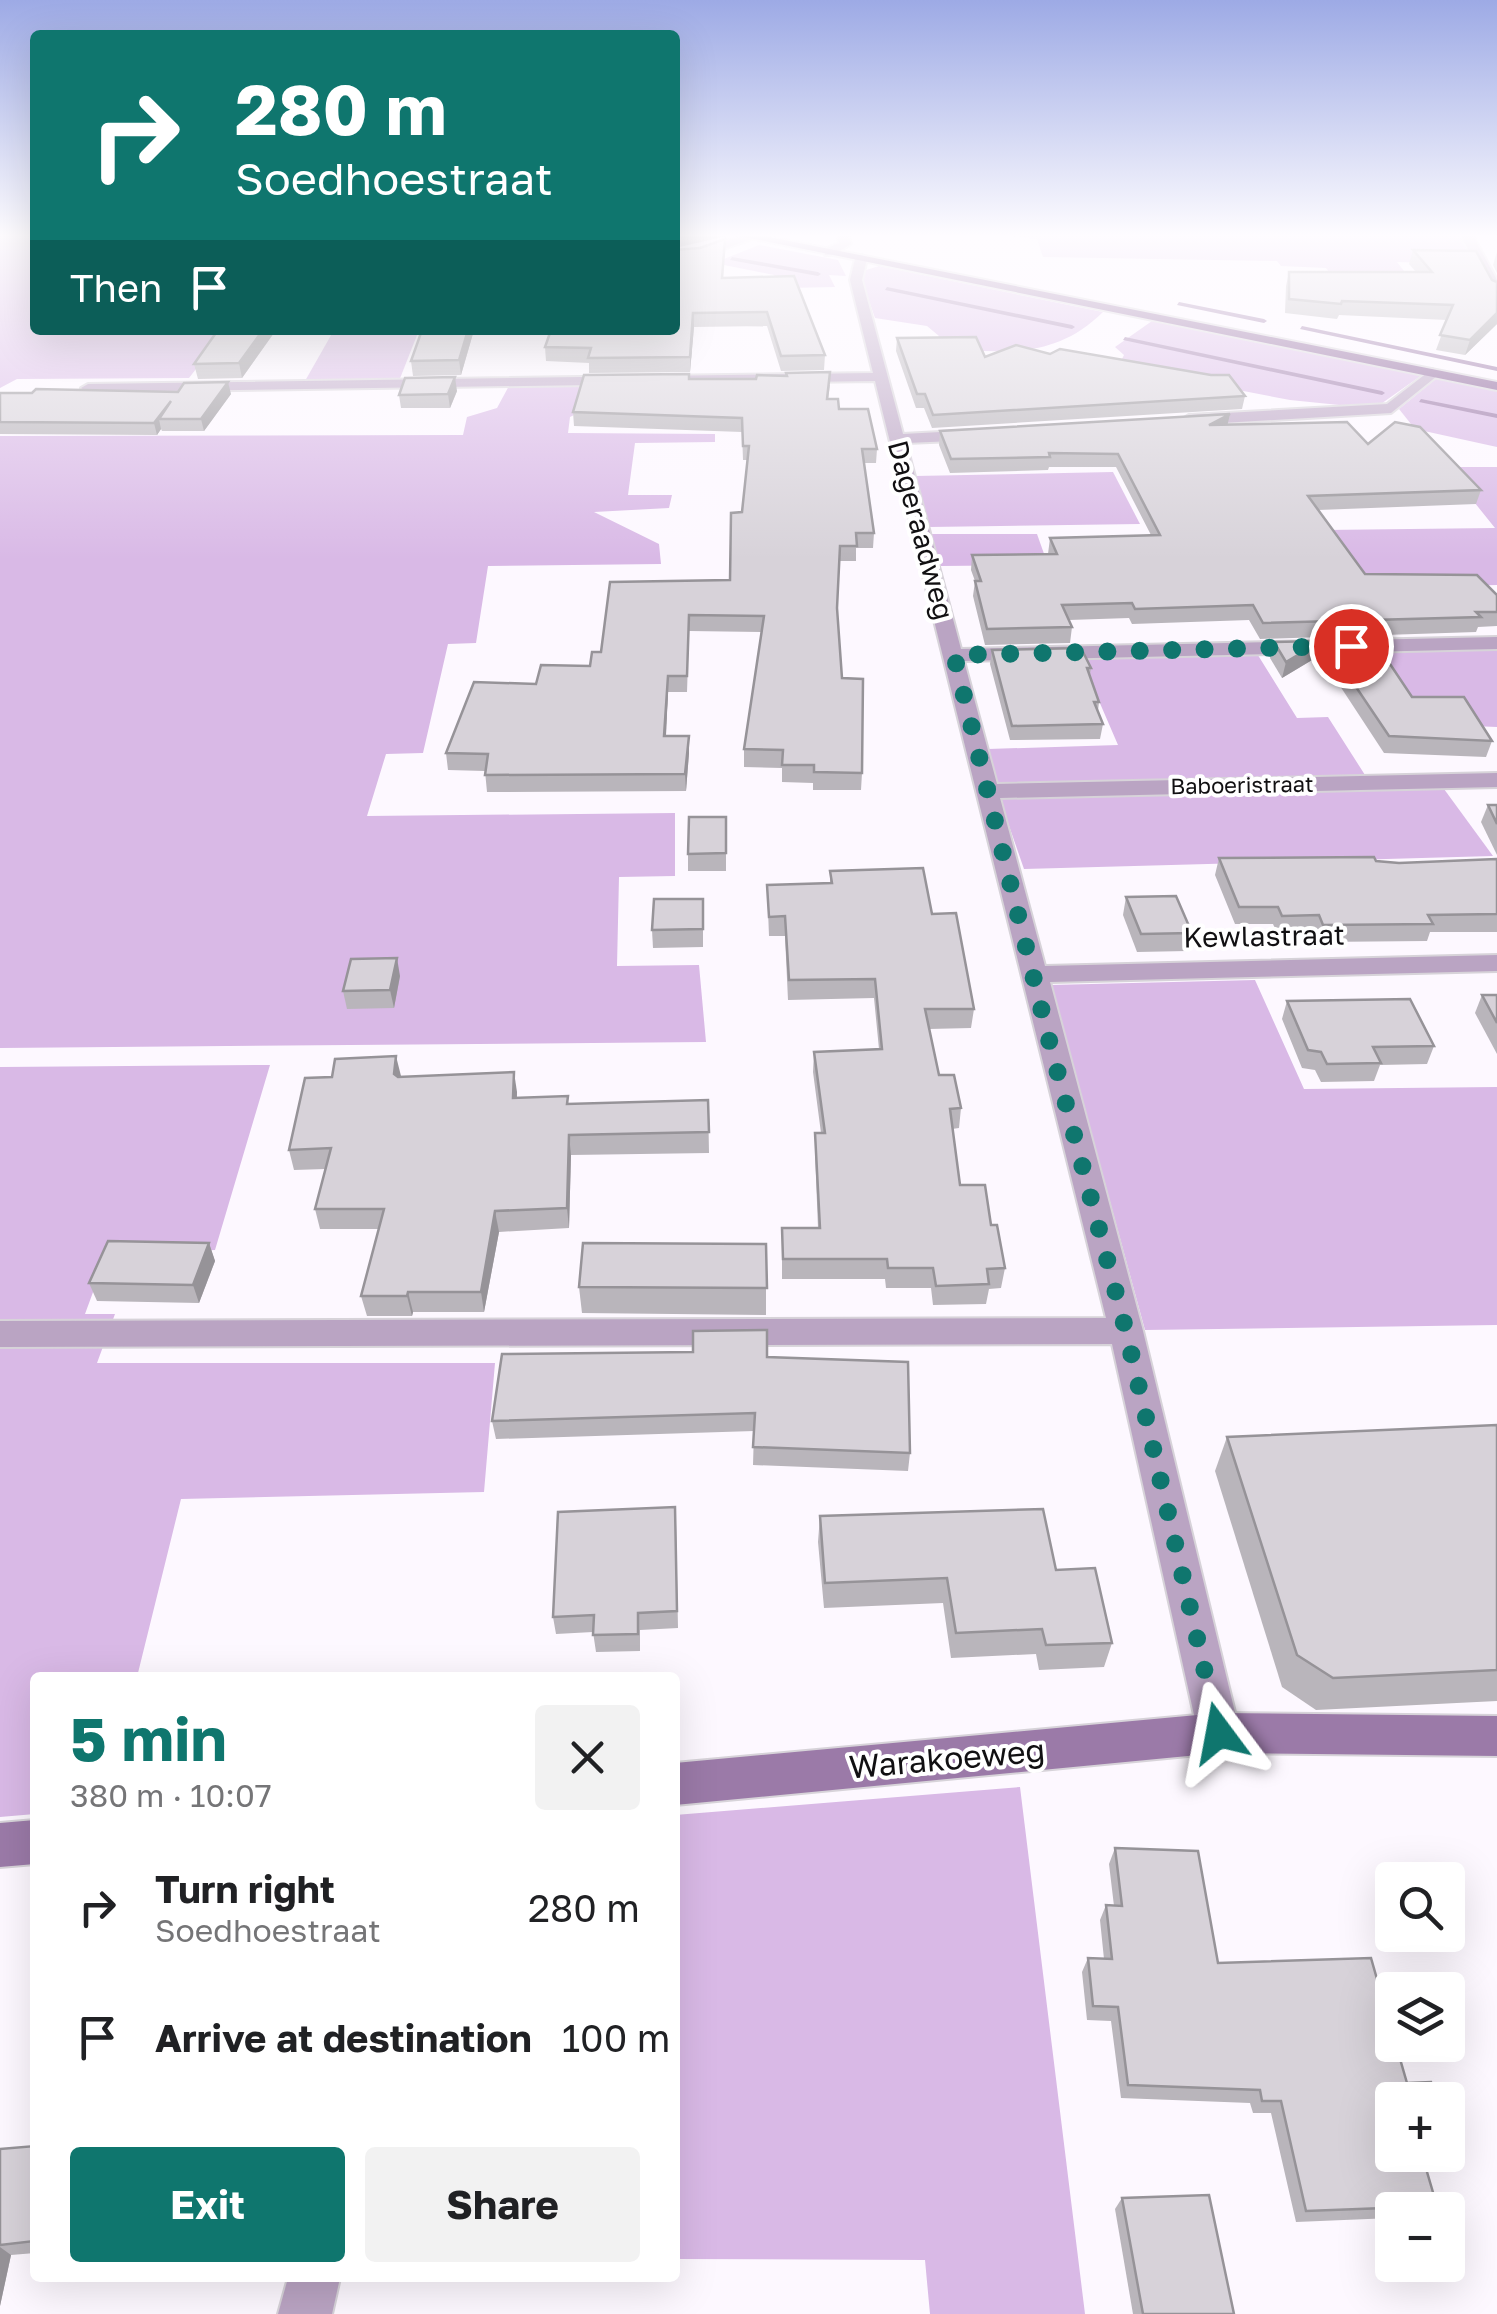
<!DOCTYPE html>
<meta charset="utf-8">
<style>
:root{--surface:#fff;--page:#f2f2f2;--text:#202124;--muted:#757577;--accent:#0f766e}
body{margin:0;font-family:"Golos Text",sans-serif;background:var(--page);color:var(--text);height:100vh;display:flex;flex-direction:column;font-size:38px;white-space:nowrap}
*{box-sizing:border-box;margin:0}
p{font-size:32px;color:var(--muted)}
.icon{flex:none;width:55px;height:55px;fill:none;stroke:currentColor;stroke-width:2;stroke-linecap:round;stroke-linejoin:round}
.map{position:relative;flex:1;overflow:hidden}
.details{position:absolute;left:30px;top:1672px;width:650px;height:610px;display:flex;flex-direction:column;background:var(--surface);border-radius:10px;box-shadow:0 10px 40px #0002}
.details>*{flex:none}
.guide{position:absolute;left:30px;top:30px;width:650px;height:305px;border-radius:10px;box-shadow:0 10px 40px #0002;background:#0f766e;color:#fff;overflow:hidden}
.controls{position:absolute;left:1375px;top:1862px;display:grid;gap:20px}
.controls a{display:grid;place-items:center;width:90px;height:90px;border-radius:10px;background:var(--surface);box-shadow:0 10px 40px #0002;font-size:50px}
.pin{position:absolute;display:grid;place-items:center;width:85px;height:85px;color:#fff;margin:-42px;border:5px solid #fff;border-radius:50%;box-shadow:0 2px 10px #0007}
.me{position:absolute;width:110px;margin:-55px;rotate:347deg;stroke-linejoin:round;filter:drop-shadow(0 0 8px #0008)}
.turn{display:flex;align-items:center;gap:35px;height:210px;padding:0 40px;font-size:45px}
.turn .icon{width:130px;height:130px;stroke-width:2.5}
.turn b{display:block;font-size:70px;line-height:85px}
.then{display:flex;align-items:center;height:95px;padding:0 40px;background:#0003;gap:20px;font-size:38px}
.round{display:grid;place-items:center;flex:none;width:105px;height:105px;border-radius:10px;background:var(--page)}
.overview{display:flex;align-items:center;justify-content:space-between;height:170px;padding:0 40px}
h1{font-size:60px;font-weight:700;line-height:75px;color:var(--accent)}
.button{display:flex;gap:20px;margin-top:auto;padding:20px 40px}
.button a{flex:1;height:115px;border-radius:10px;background:var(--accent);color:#fff;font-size:40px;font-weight:700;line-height:115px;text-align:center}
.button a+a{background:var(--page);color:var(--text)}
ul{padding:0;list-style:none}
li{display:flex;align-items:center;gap:30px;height:130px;padding:0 40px}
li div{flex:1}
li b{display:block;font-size:38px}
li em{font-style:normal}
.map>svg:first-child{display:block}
.green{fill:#d9b9e6}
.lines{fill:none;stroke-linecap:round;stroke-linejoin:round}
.stream{fill:#9571a3;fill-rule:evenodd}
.street-casing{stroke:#d7d3d9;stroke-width:4}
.secondary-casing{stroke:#d7d3d9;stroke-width:4}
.primary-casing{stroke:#d7d3d9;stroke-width:4}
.street{fill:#baa4c3;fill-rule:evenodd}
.secondary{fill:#9b7aa8;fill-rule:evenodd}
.primary{fill:#845b93;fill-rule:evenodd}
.wall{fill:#b9b5bb}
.shaded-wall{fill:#969398}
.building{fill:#d7d2d9;stroke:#969398;stroke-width:2.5}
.route{stroke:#0f766e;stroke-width:18;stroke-dasharray:0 32.4}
.labels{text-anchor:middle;stroke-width:8;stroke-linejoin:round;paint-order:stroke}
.far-street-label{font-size:22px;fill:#111012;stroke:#fff}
.street-label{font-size:28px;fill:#111012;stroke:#fff}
.near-street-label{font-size:32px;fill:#111012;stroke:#fff}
</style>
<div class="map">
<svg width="1497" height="2314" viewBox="0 0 1497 2314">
<rect width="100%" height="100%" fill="#fdf8ff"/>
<g class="green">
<path d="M0,236H35V330H226L189,378L17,379L0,388Z"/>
<path d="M1013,236H1459L1474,264L1397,262L1415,285L1344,293L1326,268L1281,266L1277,261L1043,257L1037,239Z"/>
<path d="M759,245L838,260L846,276L829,275L835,287L787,288L774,275L714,263Z"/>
<path d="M879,266L1103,312C1051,363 1000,350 933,349L939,336L927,326L875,318L861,278L863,271Z"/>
<path d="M1152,321L1422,375L1378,406L1359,407L1290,400L1118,367L1124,355L1115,347Z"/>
<path d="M334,330H419L399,381H305Z"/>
<path d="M1437,378L1497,390V447L1415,429L1399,409Z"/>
<path d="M591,383L588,408L570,417L568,433L715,434V442L635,443L628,495H672L669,508L594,512L659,544L661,564L488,566L476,643L448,644L423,753L386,754L367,816L675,813V876L619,877L617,966L699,965L706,1042L0,1048V436L463,435L467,417L497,408L510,384Z"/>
<path d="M1446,467H1497V585L1367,588L1325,530L1495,528Z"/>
<path d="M1113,472L1140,524L929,527L915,476Z"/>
<path d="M931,534H1037L1048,565L941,566Z"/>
<path d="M1497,649V727L1472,726L1414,711L1371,650Z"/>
<path d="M1256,652L1297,718L1328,717L1365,775L996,783L988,749L1118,745L1080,657Z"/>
<path d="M1444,789L1493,856L1024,869L999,797Z"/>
<path d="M1255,980L1304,1089L1497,1087V1325L1145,1330L1051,985Z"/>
<path d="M270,1065L215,1250L107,1254L85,1314H115L97,1363H495L484,1492L181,1499L137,1677L35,1678V1814L0,1817V1067Z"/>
<path d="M1020,1787L1085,2314H930L925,2260L675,2259V1815Z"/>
</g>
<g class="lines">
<g class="stream">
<path d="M732,257L818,272L821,274L818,276L730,260Z"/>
<path d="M887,287L1072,325L1075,327L1072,329L885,290Z"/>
<path d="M1179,302L1264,319L1267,321L1264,323L1177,305Z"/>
<path d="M1302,326L1497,367V371L1300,329Z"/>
<path d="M1125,337L1382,391L1385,393L1382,395L1123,340Z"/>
<path d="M1421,399L1497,414V418L1419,402Z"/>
</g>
<defs>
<g id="street">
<path d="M743,236L758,237L700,257L675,259V251L695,250Z"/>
<path d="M837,236H849L851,244L833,255H825V249L839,243Z"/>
<path d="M1461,236H1473L1497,280V296L1491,292Z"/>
<path d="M861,255L867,259L862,280L903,434L978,430L986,435L978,440L906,443L961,649L1497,637V649L964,661L997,784L1497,773V787L1000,798L1045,966L1497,955V971L1050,982L1143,1331L1240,1733L1234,1747L1219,1753L1204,1747L1198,1733L1112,1344L0,1347V1321L1106,1318L875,381L88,392L81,388L88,384L873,373L850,280L855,259Z"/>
<path d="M1432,369L1439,373L1437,376L1391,413L1189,425L1181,420L1189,415L1387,404Z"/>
<path d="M288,2278H340L332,2314H278Z"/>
</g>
<g id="secondary">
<path d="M1219,1713L1497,1716V1756L1219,1753L675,1805V1763Z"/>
<path d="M35,1820V1864L0,1867V1823Z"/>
</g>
<path id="primary" d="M740,236H764L1497,382V390Z"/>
</defs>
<use href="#street" class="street-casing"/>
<use href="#secondary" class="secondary-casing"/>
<use href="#primary" class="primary-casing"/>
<use href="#street" class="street"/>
<use href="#secondary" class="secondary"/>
<use href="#primary" class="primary"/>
</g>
<g class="wall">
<path d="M725,239L723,278L825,355L824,370L781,371L767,326L694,327L690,372L589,373V363L546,361L545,347L700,248Z"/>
<path d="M1413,250L1497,282V324L1465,355L1436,350L1447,320L1339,315L1337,319L1285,313L1286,286L1289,272H1416L1409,264Z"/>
<path d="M1497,252V273L1493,265Z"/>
<path d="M218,330H276L242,378L198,379L194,364Z"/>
<path d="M422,330H474L461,375L413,376L411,361Z"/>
<path d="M897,338L985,357L1050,354L1245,396L1242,409L932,428L924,408H916L896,351Z"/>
<path d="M786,373L830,385L828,399L839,409L877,449L876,463H864L874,533L873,548H856V561H839L837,608L842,678L862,773L861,790H813V783L782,782V768L744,767V749L761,632L689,631L687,692H668L666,736H689V753L686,791L487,792L485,771L448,770L446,753L536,684L590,666L601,652L730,580L742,512L748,460H743L742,432L574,426L573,412L689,379H756L786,376Z"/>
<path d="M457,391L450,408H401L399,395Z"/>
<path d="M0,393L231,394L204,431H162L161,429L157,435L0,434Z"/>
<path d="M1230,414L1227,425L1368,444L1481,490L1476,504L1318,510L1365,574L1497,595V626L1478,627L1476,632L1260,639L1249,620L1132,624L1129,618L1069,620L1072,627L1070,643L985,645L973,596L975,581L971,570L972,555L1048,554L1050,538L1151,535L1116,467H1049L1048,470L950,473L939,445L940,431Z"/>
<path d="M1321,641L1317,657L1282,678L1270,658L1274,642Z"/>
<path d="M1325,641L1412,697L1492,741L1486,757L1384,753L1321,657Z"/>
<path d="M992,650L1091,668L1090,675L1099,702L1098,711L1103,724L1100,739L1010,740L990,664Z"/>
<path d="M1488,805H1497V855L1481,822Z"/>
<path d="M726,817V871H688V854Z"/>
<path d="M1219,858L1376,861L1399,863L1497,859V932H1430L1427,941L1318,942L1313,933H1277L1273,924H1235L1215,875Z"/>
<path d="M830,871L932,914L974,1009L971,1028L929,1029L939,1075L961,1108L959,1128L952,1129L960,1185L991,1225L1005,1268L1001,1288L989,1289L986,1304L933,1305L931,1288H886L885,1279H782V1228H818L815,1153V1133H821L813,1072L814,1052L879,1049L874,998L788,1000L785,936H769L767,885L830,883Z"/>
<path d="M1126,897L1192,933L1187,951L1137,952L1123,915Z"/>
<path d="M703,899V947L653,948L652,930Z"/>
<path d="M400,976L394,1008L347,1009L343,991Z"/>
<path d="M1482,995H1497V1054L1475,1013Z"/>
<path d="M1287,1001L1434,1046L1427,1064L1380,1065L1374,1081L1321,1082L1315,1070L1302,1068L1282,1019Z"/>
<path d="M400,1077L517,1092V1098L568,1104L708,1100L709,1153L571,1155L569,1228L499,1232L484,1312H413L412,1316H367L361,1296L379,1229H320L315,1209L325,1169L294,1170L289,1150Z"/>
<path d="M209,1243L215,1261L199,1303L97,1301L89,1283Z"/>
<path d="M766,1244V1315L582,1313L579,1287Z"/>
<path d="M767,1357L910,1453L908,1471L753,1465L754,1431L496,1439L492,1421Z"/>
<path d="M1497,1425V1701L1316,1710L1282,1687L1215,1471L1227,1437Z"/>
<path d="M820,1516L1056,1570L1112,1643L1104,1667L1039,1670L1036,1654L951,1658L943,1603L824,1608L818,1542Z"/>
<path d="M676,1524L678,1628L640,1630V1651L596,1652L593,1632L556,1634L553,1617Z"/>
<path d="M1115,1848L1218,1963L1392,2100L1437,2206L1431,2210H1392V2218L1296,2222L1271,2113H1253L1250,2103L1121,2098L1111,2021L1087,2020L1082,1972L1088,1958L1104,1959L1100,1920L1106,1905L1114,1906L1109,1864Z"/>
<path d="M35,2146V2253L11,2255L0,2306V2149Z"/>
<path d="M1122,2198L1234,2314H1133L1115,2209Z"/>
</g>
<g class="shaded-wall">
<path d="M675,236H727L675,248Z"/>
<path d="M693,313L694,327L690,372V357Z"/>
<path d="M1497,313V324L1465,355L1470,340Z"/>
<path d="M263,330H276L242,378L239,363Z"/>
<path d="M468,330H474L461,375L459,360Z"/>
<path d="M455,377L457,391L450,408L448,394Z"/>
<path d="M228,382L231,394L204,431L201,419Z"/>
<path d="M171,401L159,419L161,429L157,435L154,423Z"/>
<path d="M1230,414L1227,427L1209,425Z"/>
<path d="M1321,641L1317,657L1282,678L1286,662Z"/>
<path d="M668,676V692L665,753L664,736Z"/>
<path d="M689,736V753L686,791L685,774Z"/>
<path d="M397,958L400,976L394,1008L390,990Z"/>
<path d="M396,1056L401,1076L398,1094L394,1074Z"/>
<path d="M514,1072L517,1092L516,1118L513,1098Z"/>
<path d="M569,1135L571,1155L569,1228L567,1208Z"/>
<path d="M495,1211L499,1232L484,1312L481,1292Z"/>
<path d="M209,1243L215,1261L199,1303L193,1285Z"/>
<path d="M408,1292L413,1312L412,1316L407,1296Z"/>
<path d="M0,2247L11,2255L0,2306Z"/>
</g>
<g class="building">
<path d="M725,239L722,278L794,276L825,355L781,356L767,312L693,313L690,357L588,358L591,348L545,347L551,330H675V250L700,248Z"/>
<path d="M1413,250L1476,251L1492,280L1497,282V313L1470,340L1440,335L1453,305L1342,301L1341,304L1289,299V272H1432Z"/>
<path d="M218,330H263L239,363L194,364Z"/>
<path d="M422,330H468L459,360L411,361Z"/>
<path d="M976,337L985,357L1016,345L1050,354L1060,349L1211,375H1229L1245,396L933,415L925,394H917L897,338Z"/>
<path d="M830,372L827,399H838L839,409H868L877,449H862L874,533H856L857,546H840L837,608L842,678L863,679L862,773L814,772V765H782L783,750L744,749L764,616L689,615L687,676H668L664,736H689L685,774L485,775L488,754L446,753L474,682L536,684L541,665L590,666L592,652H601L610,582L730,580L731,513L742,512L749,446H743L742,418L573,412L584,375L689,374V379H756L757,375L787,376L786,373Z"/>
<path d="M455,377L448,394L399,395L405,378Z"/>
<path d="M228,382L201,419H159L171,401L154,423L0,422V393H32L36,389L178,392L184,383Z"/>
<path d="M1230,414L1209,425L1347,422L1368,444L1395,422L1420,427L1481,490L1308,496L1365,574L1477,575L1497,595V612H1476L1481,617L1263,623L1253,605L1135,609L1132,603L1062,605L1072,627L987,629L975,581H981L972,555L1057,554L1050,538L1160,535L1118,454L1049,453L1050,457L951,459L940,431Z"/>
<path d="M1374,640L1412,697H1464L1492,741L1389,736L1325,641Z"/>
<path d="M1321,641L1286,662L1274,642Z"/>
<path d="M1081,648L1091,668H1087L1099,702H1094L1103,724L1012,726L992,650Z"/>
<path d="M1488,805H1497V824Z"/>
<path d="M689,817H726V853L688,854Z"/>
<path d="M1374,857L1376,861L1399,863L1497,859V914L1428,915L1433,924L1323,925L1319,915L1282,916L1278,907H1239L1219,858Z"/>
<path d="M923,868L932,914L956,913L974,1009H925L939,1075H954L961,1108L950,1109L960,1185H985L991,1225H997L1005,1268L987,1269L989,1284L936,1286L933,1268H888L887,1259H783L782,1228H820L815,1133H825L814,1052L882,1049L875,979L789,980L785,916L769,917L767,885L832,883L830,871Z"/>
<path d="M1176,896L1192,933L1141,934L1126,897Z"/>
<path d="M654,899H703V929L652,930Z"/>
<path d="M397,958L390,990L343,991L351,959Z"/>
<path d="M1482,995H1497V1023Z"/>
<path d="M1410,999L1434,1046L1373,1047L1381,1063L1327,1064L1321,1052L1308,1050L1287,1001Z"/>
<path d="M396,1056L394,1074L398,1077L514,1072L513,1098L568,1096L567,1104L708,1100L709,1132L569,1135L567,1208L495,1211L481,1292H408L407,1296H361L384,1209H315L331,1148L289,1150L305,1078L332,1077L335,1059Z"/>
<path d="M108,1241L209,1243L193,1285L89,1283Z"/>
<path d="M583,1243L766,1244L767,1288L579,1287Z"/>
<path d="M767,1330V1357L908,1362L910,1453L753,1447L755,1413L492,1421L502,1354L693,1352V1331Z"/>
<path d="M1497,1425V1670L1333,1678L1297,1655L1227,1437Z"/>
<path d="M675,1507L677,1611L638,1613V1634L593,1635L594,1615L553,1617L558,1512Z"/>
<path d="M1043,1509L1056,1570L1095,1568L1112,1643L1046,1645L1042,1629L956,1633L947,1578L825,1583L820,1516Z"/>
<path d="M1115,1848L1198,1851L1218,1963L1371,1958L1392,2032V2045H1396L1407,2083L1431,2082L1437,2100H1392V2155H1422L1437,2206L1306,2211L1281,2101H1262L1260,2090L1128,2085L1118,2007L1093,2006L1088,1958L1112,1959L1106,1905L1122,1906Z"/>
<path d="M35,2146V2241L0,2245V2149Z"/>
<path d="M1209,2195L1234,2314H1143L1122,2198Z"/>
</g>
<linearGradient id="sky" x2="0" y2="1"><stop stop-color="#9daae5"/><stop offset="0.42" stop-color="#fefcff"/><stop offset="1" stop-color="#fefcff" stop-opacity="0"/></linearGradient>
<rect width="1497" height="560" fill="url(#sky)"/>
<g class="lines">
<path class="route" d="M1219,1733L1126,1331L1048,1036L954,655L1351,646"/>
</g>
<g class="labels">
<g class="far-street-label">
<text transform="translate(1242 785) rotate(-1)" y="8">Baboeristraat</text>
</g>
<g class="street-label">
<text transform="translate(921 530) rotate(75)" y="10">Dageraadweg</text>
<text transform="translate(1264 936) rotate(-1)" y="10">Kewlastraat</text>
</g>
<g class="near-street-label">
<text transform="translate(947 1759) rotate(-5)" y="11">Warakoeweg</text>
</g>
</g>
</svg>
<div class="controls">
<a><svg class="icon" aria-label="search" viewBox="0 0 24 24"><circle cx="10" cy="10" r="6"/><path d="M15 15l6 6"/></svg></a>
<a><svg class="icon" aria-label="layers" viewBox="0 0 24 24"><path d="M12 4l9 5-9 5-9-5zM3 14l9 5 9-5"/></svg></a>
<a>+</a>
<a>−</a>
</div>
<div class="pin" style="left:1351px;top:646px;background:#d93025"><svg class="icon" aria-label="arrive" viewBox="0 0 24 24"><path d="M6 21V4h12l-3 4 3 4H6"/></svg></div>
<svg class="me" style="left:1219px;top:1733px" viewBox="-20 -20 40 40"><path d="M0-17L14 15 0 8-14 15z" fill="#0f766e" stroke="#fff" stroke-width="4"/></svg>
<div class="guide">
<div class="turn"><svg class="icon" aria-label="right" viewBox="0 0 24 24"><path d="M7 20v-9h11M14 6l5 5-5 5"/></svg><div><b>280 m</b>Soedhoestraat</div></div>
<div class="then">Then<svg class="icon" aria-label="arrive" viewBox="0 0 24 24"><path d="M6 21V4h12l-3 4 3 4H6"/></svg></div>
</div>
<section class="details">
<div class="overview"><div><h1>5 min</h1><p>380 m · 10:07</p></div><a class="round"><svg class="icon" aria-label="close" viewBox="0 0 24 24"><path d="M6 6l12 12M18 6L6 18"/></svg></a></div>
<ul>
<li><svg class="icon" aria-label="right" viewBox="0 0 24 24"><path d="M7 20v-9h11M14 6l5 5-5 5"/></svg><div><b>Turn right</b><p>Soedhoestraat</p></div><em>280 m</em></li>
<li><svg class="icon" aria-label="arrive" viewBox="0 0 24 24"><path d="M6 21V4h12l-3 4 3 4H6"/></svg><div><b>Arrive at destination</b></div><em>100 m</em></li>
</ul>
<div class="button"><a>Exit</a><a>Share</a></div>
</section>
</div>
